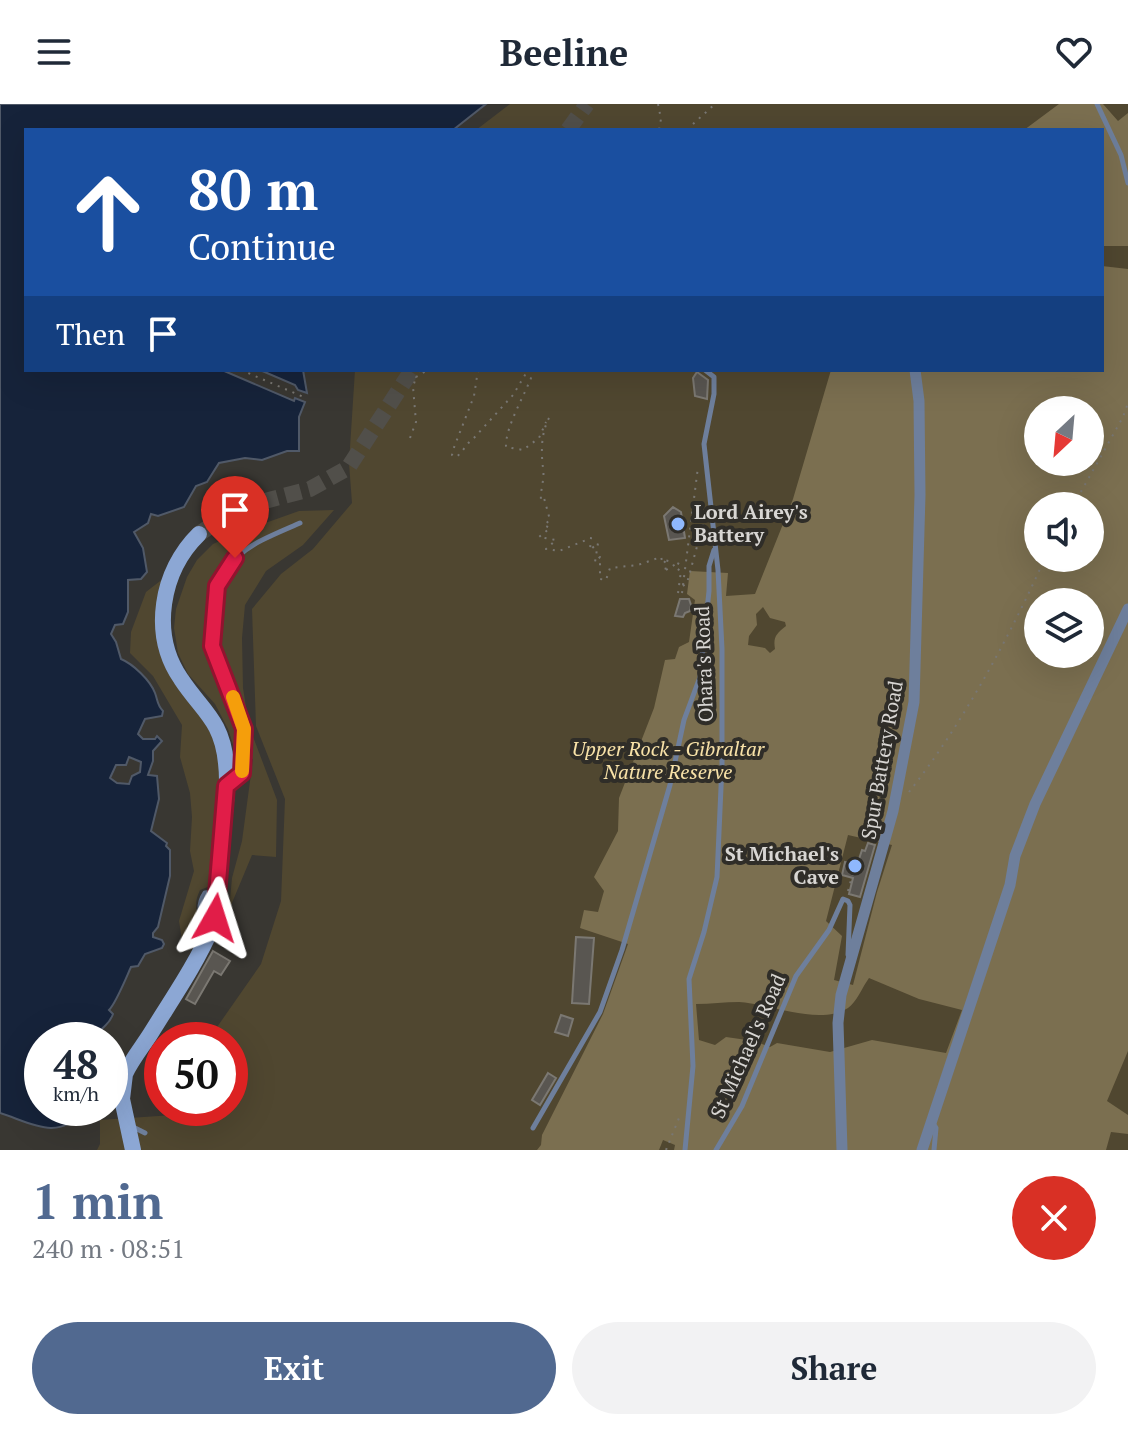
<!DOCTYPE html>
<meta charset="utf-8">
<style>
:root{--surface:#fff;--page:#f2f2f3;--text:#1f2937;--muted:#747a83;--accent:#516990}
body{margin:0;font-family:"PT Serif",serif;background:var(--page);color:var(--text);height:100vh;display:flex;flex-direction:column;font-size:30px;white-space:nowrap}
*{box-sizing:border-box;margin:0}
p{font-size:26px;color:var(--muted)}
.icon{flex:none;width:44px;height:44px;fill:none;stroke:currentColor;stroke-width:2;stroke-linecap:round;stroke-linejoin:round}
.map{position:relative;height:1046px;overflow:hidden}
.panel{display:flex;flex-direction:column;background:var(--surface);flex:1}
.panel>*{flex:none}
.hud{position:absolute;left:24px;top:24px;width:1080px;height:244px;border-radius:0px;box-shadow:0 8px 32px #0002;background:#1a4fa0;color:#fff;overflow:hidden}
.needle{width:52px;rotate:206deg}
.fabs{position:absolute;left:1024px;top:292px;display:grid;gap:16px}
.fabs a{display:grid;place-items:center;width:80px;height:80px;border-radius:50%;background:var(--surface);box-shadow:0 8px 32px #0002;font-size:40px}
.speed{position:absolute;left:24px;top:918px;display:flex;gap:16px;font-size:40px;font-weight:700;text-align:center}
.speed>*{display:grid;place-content:center;width:104px;height:104px;border-radius:50%;background:var(--surface);box-shadow:0 8px 32px #0002;line-height:1}
.speed small{font-size:20px;font-weight:400}
.speed .limit{border:12px solid #d22;background:#fff;color:#111}
.pin{position:absolute;display:grid;place-items:center;width:68px;height:68px;color:#fff;margin:-82px -34px;border-radius:50% 50% 50% 0;rotate:-45deg;box-shadow:0 0 8px #0007}
.pin .icon{rotate:45deg}
.me{position:absolute;width:88px;margin:-44px;rotate:6deg;stroke-linejoin:round;filter:drop-shadow(0 0 6px #0008)}
.turn{display:flex;align-items:center;gap:28px;height:168px;padding:0 32px;font-size:36px}
.turn .icon{width:104px;height:104px;stroke-width:2.5}
.turn b{display:block;font-size:56px;line-height:68px}
.then{display:flex;align-items:center;height:76px;padding:0 32px;background:#0003;gap:16px;font-size:30px}
.round{display:grid;place-items:center;flex:none;width:84px;height:84px;border-radius:42px;background:var(--page)}
.head{display:flex;align-items:center;justify-content:space-between;height:136px;padding:0 32px}
h1{font-size:48px;font-weight:700;line-height:60px;color:var(--accent)}
.button{display:flex;gap:16px;margin-top:auto;padding:16px 32px}
.button a{flex:1;height:92px;border-radius:48px;background:var(--accent);color:#fff;font-size:32px;font-weight:700;line-height:92px;text-align:center}
.button a+a{background:var(--page);color:var(--text)}
header{display:flex;justify-content:space-between;align-items:center;height:104px;padding:0 32px;background:var(--surface);font-size:36px;font-weight:700}
.map>svg:first-child{display:block}
.green{fill:#504730;fill-rule:evenodd}
.forest{fill:#7b6f50;fill-rule:evenodd}
.water{fill:#16233a;stroke:#505968;stroke-width:2;fill-rule:evenodd}
.building{fill:#595651;stroke:#7b7872;stroke-width:2}
.lines{fill:none;stroke-linecap:round;stroke-linejoin:round}
.secondary-tunnel{stroke:#514f4a;stroke-width:16;stroke-dasharray:16 8;stroke-linecap:butt}
.path{stroke:#797773;stroke-width:2;stroke-dasharray:2 6;stroke-linecap:butt}
.lane{stroke:#6e7f9c;stroke-width:5}
.street{stroke:#6e7f9c;stroke-width:11}
.secondary{stroke:#8ca7d4;stroke-width:16}
.route-casing{stroke:#92132f;stroke-width:20}
.route{stroke:#e11d48;stroke-width:14}
.slow{stroke:#f59e0b;stroke-width:14}
.poi-dot{fill:#8fb8fd;stroke:#2f2d28;stroke-width:3}
.labels{text-anchor:middle;stroke-width:8;stroke-linejoin:round;paint-order:stroke}
.poi-label{font-size:20px;font-weight:bold;fill:#d8d6d3;stroke:#2f2d28;text-anchor:start}
.street-label{font-size:20px;fill:#d8d6d3;stroke:#2f2d28}
.park-label{font-size:20px;font-style:italic;fill:#f8e2a8;stroke:#2f2d28}
</style>
<header><svg class="icon" aria-label="menu" viewBox="0 0 24 24"><path d="M4 6h16M4 12h16M4 18h16"/></svg>Beeline<svg class="icon" aria-label="heart" viewBox="0 0 24 24"><path d="M12 20l-8-8c-3-5 5-10 8-4 3-6 11-1 8 4z"/></svg></header>
<div class="map">
<svg width="1128" height="1046" viewBox="0 0 1128 1046">
<rect width="100%" height="100%" fill="#393732"/>
<g class="green">
<path d="M510,0H1128V1046H97L100,1040V1016L173,1011L174,1004H230V936H208L261,860L281,797L285,695L256,622L252,505L281,470L313,445L352,399L349,359L355,266H1102V26H476ZM1038,306H1090V358H1038ZM1038,402H1090V454H1038ZM1038,498H1090V550H1038Z"/>
<path d="M334,406L303,441L266,467L245,501L242,534L243,584L249,622L277,696L276,753L252,751L229,806L232,774L242,737L253,655L237,653L228,625L215,600L188,570L178,549L174,524L176,505L187,473L197,456L213,440L240,428L299,407Z"/>
<path d="M164,474C150,531 154,553 190,599C199,611 212,626 216,640C228,678 216,741 213,781L200,786C193,801 196,810 204,824L193,845L182,836L179,817L194,767L190,747L192,713L190,689L180,653L182,621L153,572L130,549L131,528L146,488Z"/>
</g>
<g class="forest">
<path d="M1059,0H1103L1118,17L1128,9V142H1102V26H1024Z"/>
<path d="M1102,162L1128,165V947L1107,997L1128,1011V1030L1111,1028L1106,1046H674L675,1041L663,1036L659,1046H537L541,1041L542,1031L603,910L628,840L580,824L584,806L598,808L604,787L594,773L618,727L619,694L654,604L665,556L675,555L679,543L689,538L695,496L687,490L690,467L728,469L726,492L755,490L793,395L831,266H1102ZM1038,306H1090V358H1038ZM1038,402H1090V454H1038ZM1038,498H1090V550H1038ZM763,503L770,514L785,518L786,522C776,530 773,533 775,545L770,549L765,544L748,541L749,532L757,521L756,510ZM848,731L892,741L877,788L853,881L834,876L842,832L826,817ZM869,874L919,895L962,906L946,949L872,936L830,948L777,939L770,943L754,937L726,933L715,941L699,936L696,900C710,900 725,898 739,898C772,900 819,922 848,904C856,899 863,882 869,874Z"/>
</g>
<g class="water">
<path d="M0,0H486L453,26H26V266H222L294,297L295,294L305,298L299,313V347H287L262,356L245,354L219,359L207,378L196,382L184,403L158,412L151,410L148,419L134,428L143,444L147,468L141,475L128,476V508L123,520L115,521L111,530L116,538L121,555C133,560 150,576 155,589C158,597 157,601 163,607L162,612L145,615L138,630L143,635H155L157,632L162,637L153,647V657L148,671L157,672L159,695L151,727L167,739L166,742L170,746V772L158,823L153,829V833L162,836L164,840L162,844L145,850L138,862L131,863C126,874 116,899 109,906L113,910C110,919 106,920 101,926L103,936H42V1004H80L81,1008C59,1038 29,1018 0,1009ZM129,653L141,658L140,668L132,672L129,680L117,679L110,674L116,661H126Z"/>
<path d="M260,266H303L307,289L298,286L295,281Z"/>
</g>
<g class="building">
<path d="M697,268L708,276L707,295L695,292L693,274Z"/>
<path d="M673,403L681,408L685,434L669,436L664,412Z"/>
<path d="M680,495H689L691,501L690,507L685,509L683,513L675,512Z"/>
<path d="M868,739L875,741L860,793L849,790L853,774L842,771L845,758L857,761L862,746L865,747Z"/>
<path d="M576,833L594,834L589,900L572,899Z"/>
<path d="M213,847L230,857L221,871L214,867L195,900L186,895Z"/>
<path d="M561,911L573,915L568,932L555,928Z"/>
<path d="M548,969L556,974L540,1001L532,996Z"/>
</g>
<g class="lines">
<g class="secondary-tunnel">
<path d="M568,26L587,0"/>
<path d="M199,430L235,405L310,385L348,364L412,266"/>
</g>
<g class="path">
<path d="M658,0L661,15L659,26"/>
<path d="M693,20L715,0"/>
<path d="M241,266L306,294"/>
<path d="M420,266L416,273L428,266"/>
<path d="M478,266L474,292L453,346L452,351L455,353C462,351 465,340 473,335L513,291L528,266"/>
<path d="M534,266C527,288 505,322 506,343L523,346L539,334L546,318"/>
<path d="M549,314C541,329 541,348 543,364C545,375 540,386 541,396L544,394L550,416L544,421L550,424L539,433L556,436L546,445L559,447L591,434L590,446L598,439L595,458L600,453V475L606,476L610,464L638,461L661,453L663,460L668,454L665,467"/>
<path d="M410,334L416,318L413,283L416,273"/>
<path d="M1073,402L1123,313L1128,299"/>
<path d="M666,466L679,458L676,464L681,467L678,489H681"/>
<path d="M683,482L687,479L704,417"/>
<path d="M682,489L698,363"/>
<path d="M909,688C962,621 1010,532 1045,454"/>
<path d="M848,787L855,762"/>
<path d="M666,1046L679,1014"/>
</g>
<g class="lane">
<path d="M1097,0L1121,51L1128,79"/>
<path d="M230,679L242,669C251,617 229,592 214,546C210,535 213,520 214,509C219,450 252,440 300,419"/>
<path d="M207,823C199,812 197,801 205,789L214,788"/>
<path d="M933,1019L936,1024L934,1046"/>
<path d="M133,1023L145,1029"/>
<path d="M533,1024L600,908L622,846L670,681L684,616L700,573L709,487V462L714,446"/>
<path d="M685,1046L693,962L689,875L704,828L717,773L722,661V545L718,466L704,340L714,290V273L705,266"/>
<path d="M716,1046L742,1002L796,872L829,826L843,795L848,797L850,801L848,851"/>
</g>
<g class="street">
<path d="M842,1046L838,919L841,891L893,707L914,598L920,391L919,297L915,266"/>
<path d="M922,1046L1010,781L1015,752L1035,700L1128,505"/>
</g>
<path class="secondary" d="M133,1046L122,995L125,970C132,955 143,942 151,929C172,895 197,859 212,823C220,804 218,782 219,762C221,729 230,692 226,659C222,616 202,607 181,575C150,530 161,467 199,430"/>
</g>
<g class="lines">
<defs>
<path id="route" d="M215,814L226,682L242,669L244,625L212,542L217,482L235,454"/>
</defs>
<use href="#route" class="route-casing"/>
<use href="#route" class="route"/>
<path class="slow" d="M233,593L244,625L242,667"/>
</g>
<g class="poi-dot">
<circle cx="678" cy="420" r="8"/>
<circle cx="855" cy="762" r="8"/>
</g>
<g class="labels">
<g class="poi-label">
<text x="694" y="415">Lord Airey's<tspan x="694" dy="23">Battery</tspan></text>
<text x="839" y="757" text-anchor="end">St Michael's<tspan x="839" dy="23">Cave</tspan></text>
</g>
<g class="street-label">
<text transform="translate(704 560) rotate(-92)" y="7">Ohara's Road</text>
<text transform="translate(882 656) rotate(-80)" y="7">Spur Battery Road</text>
<text transform="translate(748 942) rotate(-66)" y="7">St Michael's Road</text>
</g>
<g class="park-label">
<text x="668" y="652">Upper Rock - Gibraltar<tspan x="668" dy="23">Nature Reserve</tspan></text>
</g>
</g>
</svg>
<div class="fabs">
<a><svg class="needle" viewBox="-14 -14 28 28"><path d="M0-13l5 13h-10z" fill="#e53935"/><path d="M0 13l5-13h-10z" fill="#747a83"/></svg></a>
<a><svg class="icon" aria-label="sound" viewBox="0 0 24 24"><path d="M4 9h4l5-4v14l-5-4H4zM17 9q2 3 0 6"/></svg></a>
<a><svg class="icon" aria-label="layers" viewBox="0 0 24 24"><path d="M12 4l9 5-9 5-9-5zM3 14l9 5 9-5"/></svg></a>
</div>
<div class="speed"><div>48<small>km/h</small></div><div class="limit">50</div></div>
<div class="pin" style="left:235px;top:454px;background:#d93025"><svg class="icon" aria-label="arrive" viewBox="0 0 24 24"><path d="M6 21V4h12l-3 4 3 4H6"/></svg></div>
<svg class="me" style="left:215px;top:814px" viewBox="-20 -20 40 40"><path d="M0-17L14 15 0 8-14 15z" fill="#e11d48" stroke="#fff" stroke-width="4"/></svg>
<div class="hud">
<div class="turn"><svg class="icon" aria-label="ahead" viewBox="0 0 24 24"><path d="M12 20V5M6 11l6-6 6 6"/></svg><div><b>80 m</b>Continue</div></div>
<div class="then">Then<svg class="icon" aria-label="arrive" viewBox="0 0 24 24"><path d="M6 21V4h12l-3 4 3 4H6"/></svg></div>
</div>
</div>
<section class="panel">
<div class="head"><div><h1>1 min</h1><p>240 m · 08:51</p></div><a class="round" style="background:#d93025;color:#fff"><svg class="icon" aria-label="close" viewBox="0 0 24 24"><path d="M6 6l12 12M18 6L6 18"/></svg></a></div>
<div class="button"><a>Exit</a><a>Share</a></div>
</section>
